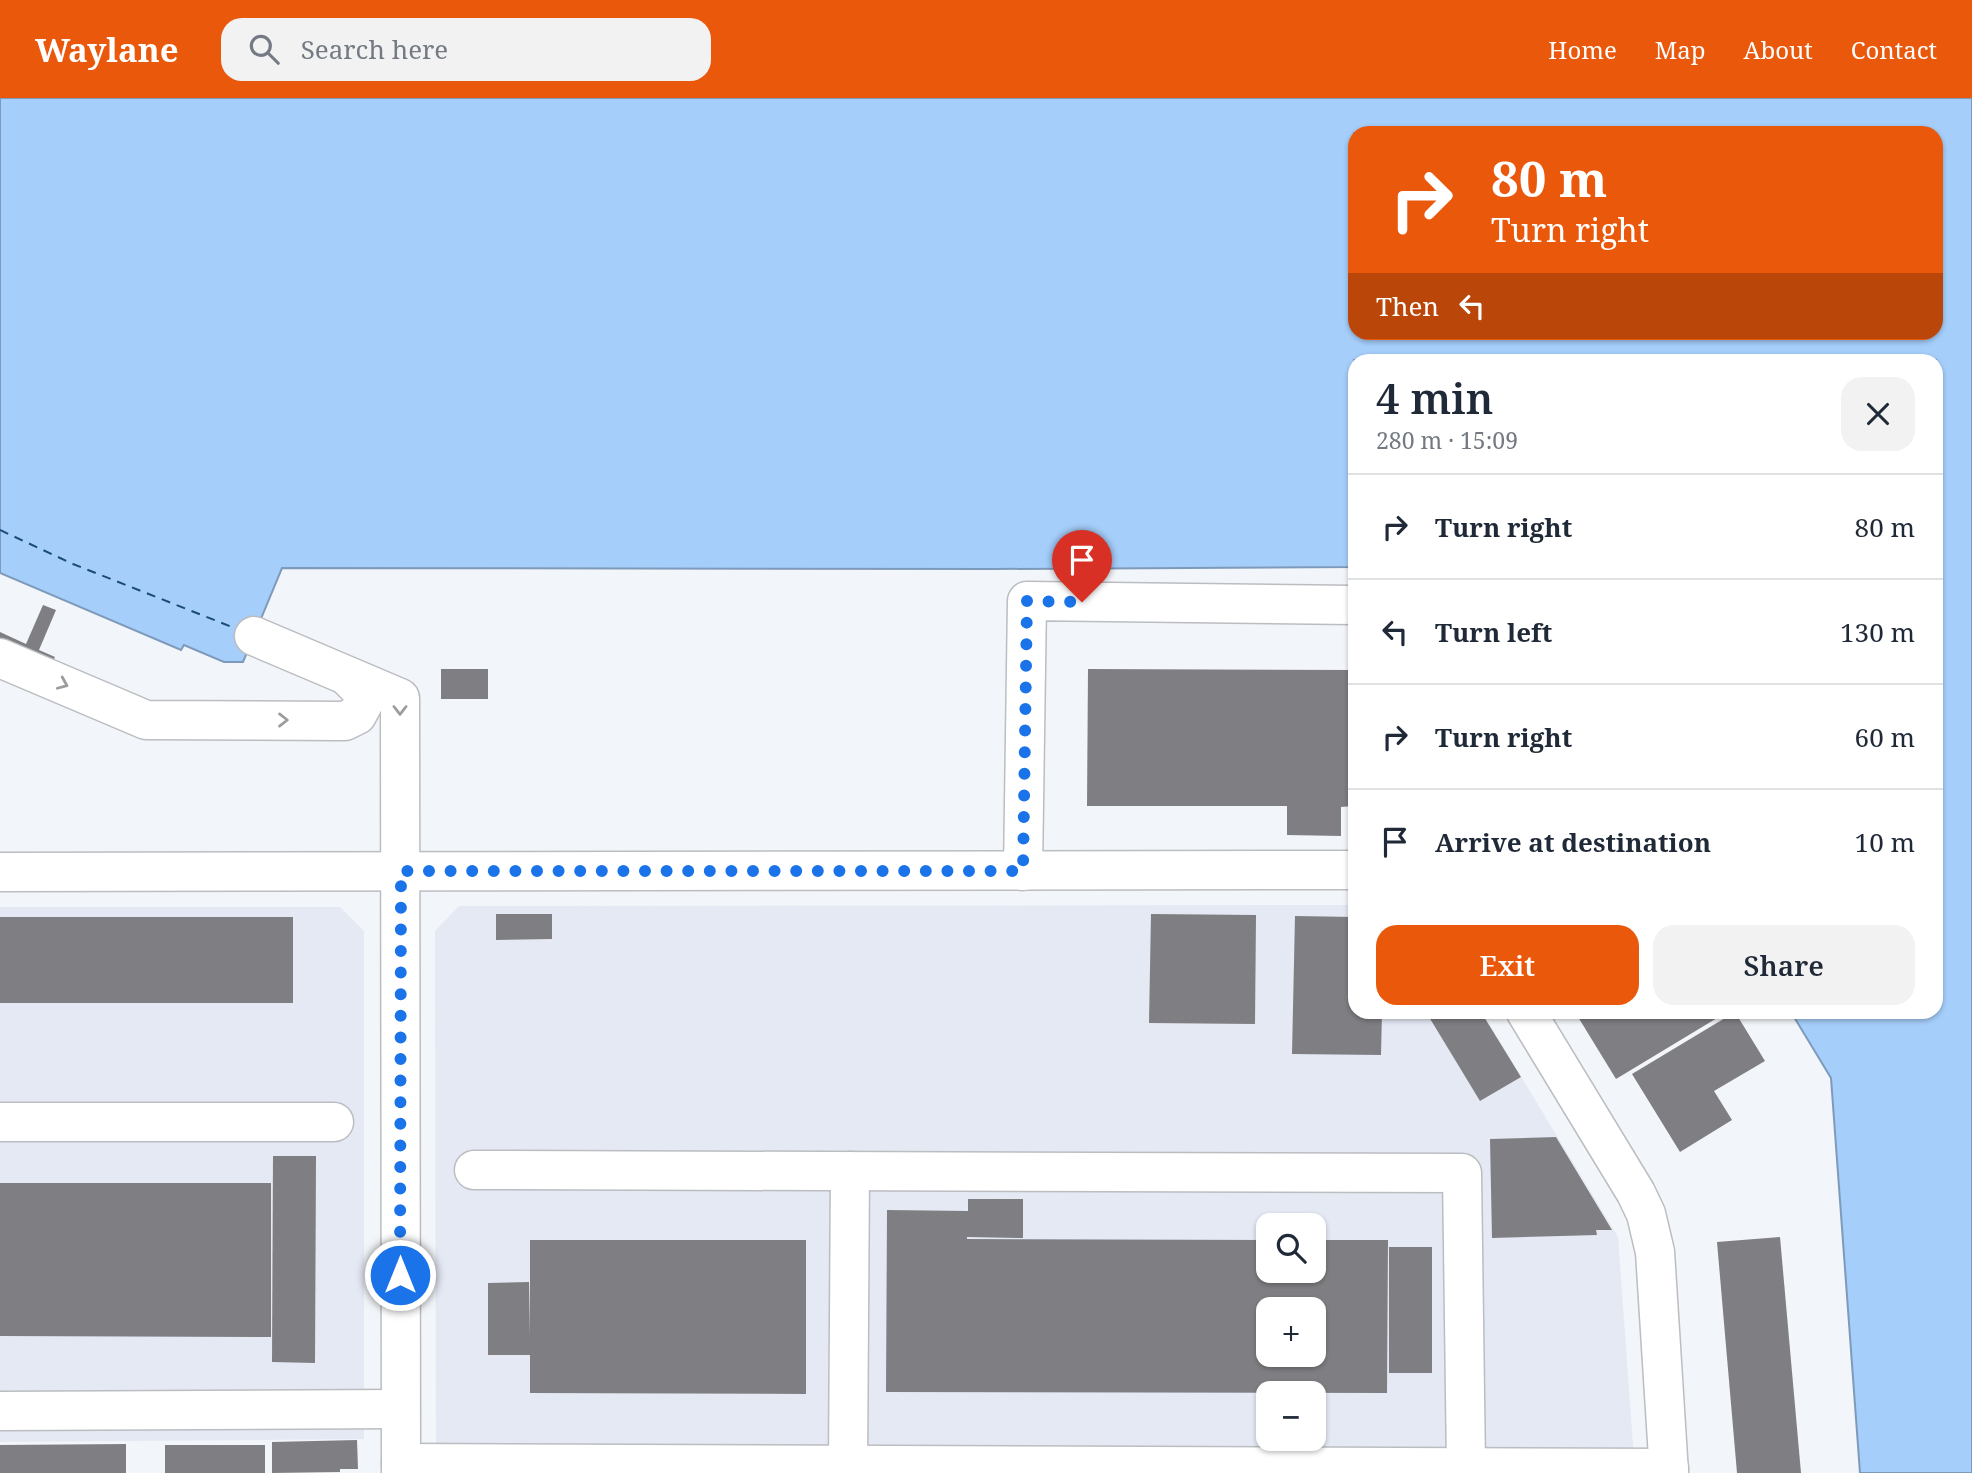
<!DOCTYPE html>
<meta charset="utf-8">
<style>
:root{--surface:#fff;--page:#f2f2f3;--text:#1f2937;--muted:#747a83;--line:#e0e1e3;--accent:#ea580c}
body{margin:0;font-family:"Noto Serif",serif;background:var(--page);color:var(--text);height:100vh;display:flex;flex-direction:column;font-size:26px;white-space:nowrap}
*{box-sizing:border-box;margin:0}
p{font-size:23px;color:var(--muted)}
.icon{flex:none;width:38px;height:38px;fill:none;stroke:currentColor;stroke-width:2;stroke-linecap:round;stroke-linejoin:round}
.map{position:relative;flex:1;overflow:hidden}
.details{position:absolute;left:1348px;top:256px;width:595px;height:665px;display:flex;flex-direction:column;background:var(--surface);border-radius:21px;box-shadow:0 2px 5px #0004}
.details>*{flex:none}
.top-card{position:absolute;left:1348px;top:28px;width:595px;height:214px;border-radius:21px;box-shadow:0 2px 5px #0004;background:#ea580c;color:#fff;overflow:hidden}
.controls{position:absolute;left:1256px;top:1115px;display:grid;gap:14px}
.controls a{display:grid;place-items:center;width:70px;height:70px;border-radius:14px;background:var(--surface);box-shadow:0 2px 5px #0004;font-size:35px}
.pin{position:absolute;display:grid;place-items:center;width:60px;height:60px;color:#fff;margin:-72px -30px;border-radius:50% 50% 50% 0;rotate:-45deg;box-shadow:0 0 7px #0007}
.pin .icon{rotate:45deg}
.me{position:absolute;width:77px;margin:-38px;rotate:0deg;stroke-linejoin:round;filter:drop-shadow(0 0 5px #0008)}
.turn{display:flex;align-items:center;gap:24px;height:147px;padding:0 28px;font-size:32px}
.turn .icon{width:91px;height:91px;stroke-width:2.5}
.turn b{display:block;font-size:49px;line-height:60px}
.then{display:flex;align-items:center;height:66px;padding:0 28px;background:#0003;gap:14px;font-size:26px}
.round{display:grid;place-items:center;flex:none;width:74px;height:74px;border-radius:21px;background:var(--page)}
.headline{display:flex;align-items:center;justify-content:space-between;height:119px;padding:0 28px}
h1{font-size:42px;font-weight:600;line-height:52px}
.button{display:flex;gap:14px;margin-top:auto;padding:14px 28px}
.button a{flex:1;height:80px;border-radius:21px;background:var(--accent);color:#fff;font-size:28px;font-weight:600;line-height:80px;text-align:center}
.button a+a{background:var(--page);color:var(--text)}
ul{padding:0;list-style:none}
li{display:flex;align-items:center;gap:21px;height:105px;padding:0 28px;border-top:2px solid var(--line)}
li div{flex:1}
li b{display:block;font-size:26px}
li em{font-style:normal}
header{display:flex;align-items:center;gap:42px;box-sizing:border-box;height:98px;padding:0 35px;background:var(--accent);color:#fff}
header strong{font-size:33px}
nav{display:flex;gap:38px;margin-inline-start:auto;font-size:24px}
.search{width:490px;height:63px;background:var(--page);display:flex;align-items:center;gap:18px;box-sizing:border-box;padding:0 24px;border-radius:21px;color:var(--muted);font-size:26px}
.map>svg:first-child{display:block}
.built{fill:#e4e9f4;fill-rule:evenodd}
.water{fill:#a5cefa;stroke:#7e9aba;stroke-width:2;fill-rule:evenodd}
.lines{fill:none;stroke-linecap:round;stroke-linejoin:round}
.ferry{stroke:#1b4b7a;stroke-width:2;stroke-dasharray:9 7;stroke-linecap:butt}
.building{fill:#7f7f83;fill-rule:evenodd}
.minor-casing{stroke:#bbbdc1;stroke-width:41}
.minor{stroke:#fff;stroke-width:38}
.oneway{stroke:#9c9c9c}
.route{stroke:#1a73e8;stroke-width:12;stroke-dasharray:0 21.6}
</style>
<header>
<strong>Waylane</strong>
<div class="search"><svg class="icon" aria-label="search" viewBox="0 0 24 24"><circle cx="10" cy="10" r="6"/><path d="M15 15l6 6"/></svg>Search here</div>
<nav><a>Home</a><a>Map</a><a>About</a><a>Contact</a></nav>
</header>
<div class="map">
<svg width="1972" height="1375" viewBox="0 0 1972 1375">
<rect width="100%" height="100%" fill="#f2f5f9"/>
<g class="built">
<path d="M1354,807V914H1482L1618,1139L1635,1375H436L435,833L459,808ZM1269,1127H1314V1172H1269ZM1269,1211H1314V1256H1269ZM1269,1295H1314V1340H1269Z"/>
<path d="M0,809H340L364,833V1341L0,1344Z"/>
</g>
<path class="water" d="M0,0H1972V1375H1860L1831,980L1791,914H1936V262H1354V469L995,471L282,470L243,564H224L184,547L181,552L0,475ZM1354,35H1936V234H1354Z"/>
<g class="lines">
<path class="ferry" d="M0,432L73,466L237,531"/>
</g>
<g class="building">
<path d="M43,507L56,512L39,552L55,559L50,569L0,548V534L26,546Z"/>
<rect x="441" y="571" width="47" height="30"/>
<path d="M1088,571L1354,572L1353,708L1341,709V738L1287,737V708H1087Z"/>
<path d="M496,816H552V841L496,842Z"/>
<path d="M1151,816L1256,817L1255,926L1149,925Z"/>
<path d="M1295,818L1354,819V914H1382L1381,957L1292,956Z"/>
<rect x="0" y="819" width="293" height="86"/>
<path d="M1426,914H1481L1521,979L1480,1003Z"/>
<path d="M1575,914H1727L1616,981Z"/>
<path d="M1735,914L1765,963L1714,993L1732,1022L1680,1054L1632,976Z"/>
<path d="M1556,1039L1612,1132H1596L1597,1137L1492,1140L1490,1041Z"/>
<path d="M273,1058H316L315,1265L272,1264Z"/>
<path d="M0,1085H271V1239L0,1238Z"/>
<path d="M968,1101H1023V1140L967,1139V1141L1269,1142V1172H1314V1142H1388L1387,1295L886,1294L887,1112L968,1113ZM1269,1211H1314V1256H1269Z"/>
<path d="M1780,1139L1801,1375H1737L1717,1144Z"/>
<path d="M530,1142H806V1296L530,1295V1257H488V1185L529,1184L530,1238Z"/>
<rect x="1389" y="1149" width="43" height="126"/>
<path d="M357,1342L358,1371H340V1374L272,1375V1344Z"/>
<path d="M126,1346V1375H0V1347Z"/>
<rect x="165" y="1347" width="100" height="28"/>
</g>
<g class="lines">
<defs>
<g id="minor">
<path d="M254,538L400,600L401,1375"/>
<path d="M0,560L146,622L345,623L357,617L364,604L361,592L348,579"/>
<path d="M1023,773L1027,503L1354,507"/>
<path d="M0,774L1354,772"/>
<path d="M1526,914L1636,1095L1646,1116L1655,1154L1669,1375"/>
<path d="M0,1024H334"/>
<path d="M474,1072L1462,1075L1466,1369"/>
<path d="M0,1313L400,1311"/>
<path d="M401,1365L1669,1370"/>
<path d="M848,1367L850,1073"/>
</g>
</defs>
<use href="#minor" class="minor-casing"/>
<use href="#minor" class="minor"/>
</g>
<defs><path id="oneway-chevron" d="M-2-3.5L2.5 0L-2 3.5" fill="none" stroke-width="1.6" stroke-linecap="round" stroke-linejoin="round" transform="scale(1.75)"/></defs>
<g class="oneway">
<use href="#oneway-chevron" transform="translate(63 586) rotate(23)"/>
<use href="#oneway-chevron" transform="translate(400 612) rotate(90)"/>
<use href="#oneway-chevron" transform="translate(283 622)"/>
</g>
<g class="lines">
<path class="route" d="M400,1177L401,773H1023L1027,503L1082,504"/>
</g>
</svg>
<div class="controls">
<a><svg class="icon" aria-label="search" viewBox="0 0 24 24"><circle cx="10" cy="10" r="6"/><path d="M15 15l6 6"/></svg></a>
<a>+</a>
<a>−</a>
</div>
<div class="pin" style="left:1082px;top:504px;background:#d93025"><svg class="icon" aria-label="arrive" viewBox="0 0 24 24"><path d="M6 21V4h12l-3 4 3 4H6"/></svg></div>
<svg class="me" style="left:400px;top:1177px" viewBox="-20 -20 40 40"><circle r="17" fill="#1a73e8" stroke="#fff" stroke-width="3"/><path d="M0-11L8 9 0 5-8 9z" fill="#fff"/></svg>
<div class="top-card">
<div class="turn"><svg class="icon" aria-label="right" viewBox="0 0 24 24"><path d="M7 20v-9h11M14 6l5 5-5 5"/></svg><div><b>80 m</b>Turn right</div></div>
<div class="then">Then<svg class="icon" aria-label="left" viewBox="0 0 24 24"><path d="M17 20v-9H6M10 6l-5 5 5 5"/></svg></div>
</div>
<section class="details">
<div class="headline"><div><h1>4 min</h1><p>280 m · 15:09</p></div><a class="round"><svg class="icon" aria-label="close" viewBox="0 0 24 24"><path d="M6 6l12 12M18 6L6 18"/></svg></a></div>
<ul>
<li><svg class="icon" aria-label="right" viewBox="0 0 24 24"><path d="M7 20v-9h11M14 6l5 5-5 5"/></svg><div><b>Turn right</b></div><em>80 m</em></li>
<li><svg class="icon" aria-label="left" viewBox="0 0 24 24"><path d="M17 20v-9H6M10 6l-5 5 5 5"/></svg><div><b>Turn left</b></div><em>130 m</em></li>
<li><svg class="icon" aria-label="right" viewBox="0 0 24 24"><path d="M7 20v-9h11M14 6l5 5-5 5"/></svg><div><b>Turn right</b></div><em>60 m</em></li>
<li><svg class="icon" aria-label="arrive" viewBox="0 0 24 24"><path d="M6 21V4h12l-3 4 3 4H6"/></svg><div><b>Arrive at destination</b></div><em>10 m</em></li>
</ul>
<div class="button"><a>Exit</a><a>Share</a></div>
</section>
</div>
